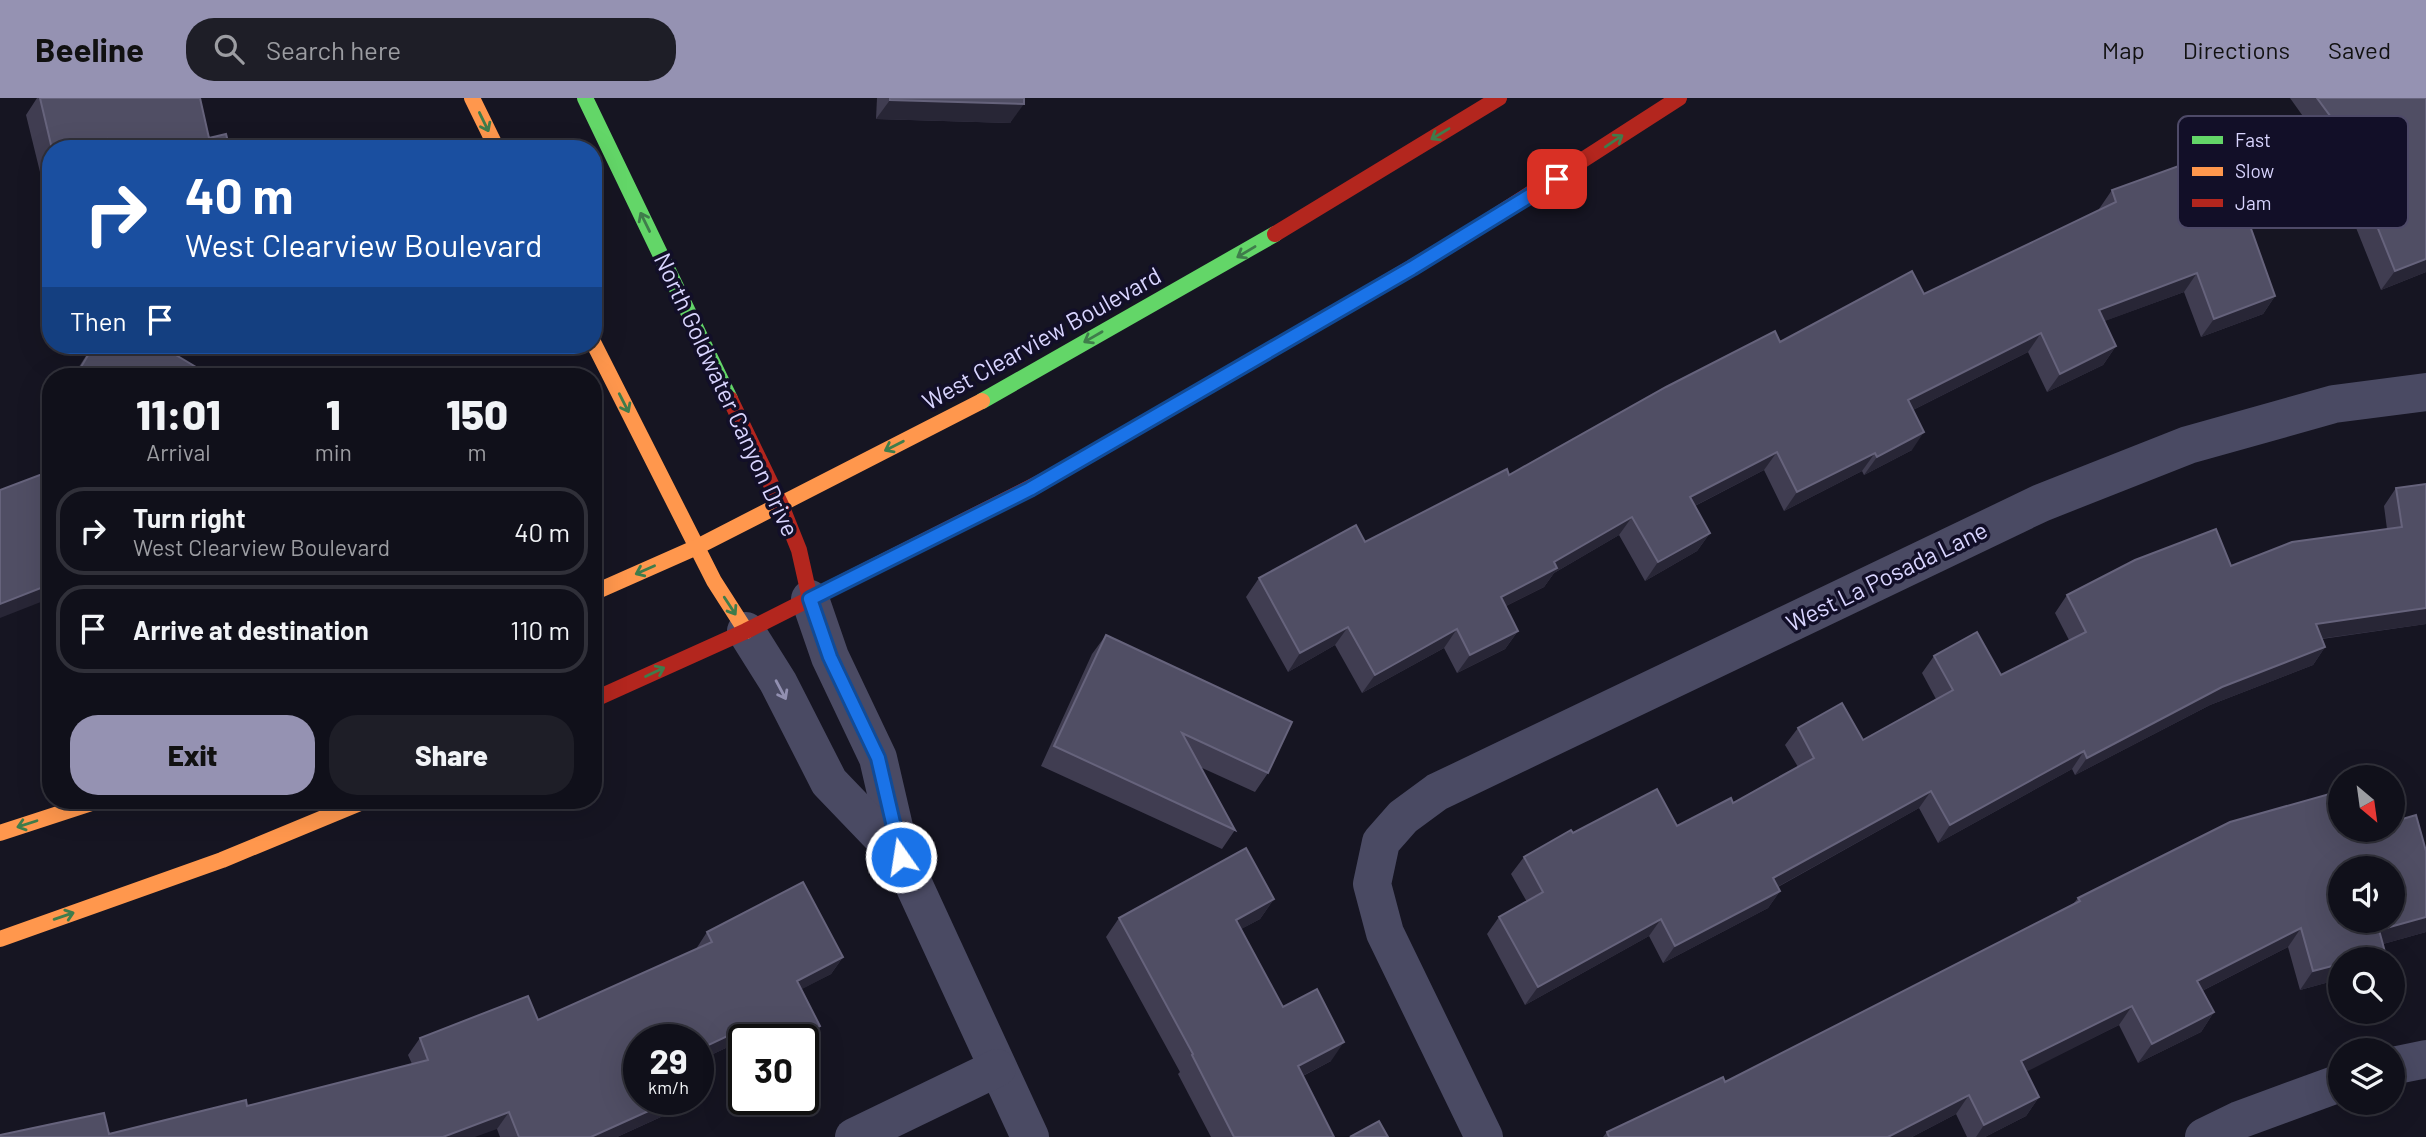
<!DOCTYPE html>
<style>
:root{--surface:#10101a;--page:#1e1e27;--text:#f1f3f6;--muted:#9c9da2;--line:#303039;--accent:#9592b2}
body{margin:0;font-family:Barlow,sans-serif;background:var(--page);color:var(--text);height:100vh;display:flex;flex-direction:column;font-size:26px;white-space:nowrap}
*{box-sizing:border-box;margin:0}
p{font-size:23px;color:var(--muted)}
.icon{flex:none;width:38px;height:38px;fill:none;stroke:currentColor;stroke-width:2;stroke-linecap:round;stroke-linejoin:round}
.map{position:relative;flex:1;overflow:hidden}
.details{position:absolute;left:42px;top:270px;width:560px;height:441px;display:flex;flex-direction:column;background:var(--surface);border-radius:28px;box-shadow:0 7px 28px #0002,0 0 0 2px var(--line)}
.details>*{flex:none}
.top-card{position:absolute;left:42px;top:42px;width:560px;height:214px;border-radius:28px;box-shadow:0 7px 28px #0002,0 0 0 2px var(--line);background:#1a4fa0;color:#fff;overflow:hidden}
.needle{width:46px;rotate:151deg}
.fabs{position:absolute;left:2328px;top:667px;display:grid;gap:14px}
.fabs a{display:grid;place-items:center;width:77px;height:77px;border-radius:50%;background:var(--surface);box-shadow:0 7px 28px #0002,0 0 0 2px var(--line);font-size:35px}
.speed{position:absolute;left:623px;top:926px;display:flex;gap:14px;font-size:35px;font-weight:700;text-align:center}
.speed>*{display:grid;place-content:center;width:91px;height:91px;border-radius:50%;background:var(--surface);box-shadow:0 7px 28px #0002,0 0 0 2px var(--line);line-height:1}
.speed small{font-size:18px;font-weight:400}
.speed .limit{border:4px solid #111;border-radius:10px;background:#fff;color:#111}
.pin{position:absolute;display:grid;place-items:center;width:60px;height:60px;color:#fff;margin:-30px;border-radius:14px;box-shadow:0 4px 10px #0006}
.me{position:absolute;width:77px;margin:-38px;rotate:347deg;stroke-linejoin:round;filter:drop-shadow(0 0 5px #0008)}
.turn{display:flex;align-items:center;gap:24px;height:147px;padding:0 28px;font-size:32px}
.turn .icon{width:91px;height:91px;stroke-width:2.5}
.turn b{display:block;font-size:49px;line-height:60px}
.then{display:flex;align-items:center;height:66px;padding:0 28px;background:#0003;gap:14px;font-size:26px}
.eta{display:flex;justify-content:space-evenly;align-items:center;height:119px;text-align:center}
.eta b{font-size:42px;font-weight:800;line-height:49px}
.primary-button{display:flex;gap:14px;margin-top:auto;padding:14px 28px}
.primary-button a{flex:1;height:80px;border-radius:28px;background:var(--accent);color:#111;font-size:28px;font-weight:800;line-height:80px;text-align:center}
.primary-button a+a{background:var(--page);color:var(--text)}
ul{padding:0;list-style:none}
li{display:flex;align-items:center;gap:21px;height:88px;margin:0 14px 10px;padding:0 14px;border:4px solid var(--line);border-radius:28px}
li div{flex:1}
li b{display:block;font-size:26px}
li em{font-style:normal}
header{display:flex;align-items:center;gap:42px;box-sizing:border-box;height:98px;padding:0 35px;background:var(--accent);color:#111}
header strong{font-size:33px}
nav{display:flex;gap:38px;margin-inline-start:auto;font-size:24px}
.search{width:490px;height:63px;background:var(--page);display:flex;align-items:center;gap:18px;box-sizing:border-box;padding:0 24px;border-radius:28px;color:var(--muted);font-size:26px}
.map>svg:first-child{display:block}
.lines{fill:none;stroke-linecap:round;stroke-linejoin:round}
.street{stroke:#4a4a63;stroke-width:38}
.fast{stroke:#63d668;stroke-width:16}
.slow{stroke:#ff974d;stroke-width:16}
.jam{stroke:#b3261e;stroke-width:16}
.wall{fill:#403d51}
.shaded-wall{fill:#282636}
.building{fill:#504e64;stroke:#66637c;stroke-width:2;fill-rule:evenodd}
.oneway{stroke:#3f7c4b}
.oneway2{stroke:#9290b1}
.route-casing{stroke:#114b97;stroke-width:18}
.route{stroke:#1a73e8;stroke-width:12}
.labels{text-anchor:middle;stroke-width:7;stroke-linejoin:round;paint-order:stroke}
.street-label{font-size:24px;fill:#d9d5ff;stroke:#120f28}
.key{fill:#120f28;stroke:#4e4a68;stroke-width:2}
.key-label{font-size:19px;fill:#d9d5ff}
</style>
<header>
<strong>Beeline</strong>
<div class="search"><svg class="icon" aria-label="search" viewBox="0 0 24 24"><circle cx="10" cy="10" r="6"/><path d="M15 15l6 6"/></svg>Search here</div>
<nav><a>Map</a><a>Directions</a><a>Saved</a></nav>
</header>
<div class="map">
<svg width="2426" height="1039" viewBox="0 0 2426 1039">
<rect width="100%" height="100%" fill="#161522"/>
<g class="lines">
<g class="street">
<path d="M810,501L830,559L878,660L901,759L1030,1039"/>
<path d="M746,533L778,584L829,684L901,759"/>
<path d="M2392,968L2426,961"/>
<path d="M854,1039L997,970"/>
<path d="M1484,1039L1385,835L1372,786L1381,744L1403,719L1437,694L2041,405L2188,347L2334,306L2426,294"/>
<path d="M2204,1039L2239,1022L2340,985"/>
</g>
<g class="fast">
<path d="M585,0L730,301"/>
<path d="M982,303L1275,136"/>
</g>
<g class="slow">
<path d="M472,0L497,51"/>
<path d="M593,244L714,483L746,533"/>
<path d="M1049,380L1360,200"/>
<path d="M593,495L697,449L982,303"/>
<path d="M0,735L101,702"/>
<path d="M0,841L222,762L367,702"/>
</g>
<g class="jam">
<path d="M1275,136L1499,0"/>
<path d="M1360,200L1460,141L1679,0"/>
<path d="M730,301L781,407L799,452L810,501"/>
<path d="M593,602L746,533L1049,380"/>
</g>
</g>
<g class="wall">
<path d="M37,0H200L209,40L230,51H51V71L40,74L26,17Z"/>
<path d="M877,0H1024L1010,25L876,21Z"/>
<path d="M2290,0H2426V174L2381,192L2322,45Z"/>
<path d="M2112,92L2275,198L2263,216L2201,239L2184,194L2104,223L2116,248L2103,267L2047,294L2028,254L1913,312L1912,352L1864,377L1862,373L1784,413L1764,372L1695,408L1710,435L1697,453L1645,483L1619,437L1554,475L1544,489L1506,508L1518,533L1505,551L1457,575L1444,550L1362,595L1335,547L1288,574L1246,499L1259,480L1365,444L1509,377L1780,244L1924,196L2100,112L2099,111Z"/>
<path d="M93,247H159L211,278H73Z"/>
<path d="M2396,390L2426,526L2322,541L2325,549L2313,567L2210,607L2075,677L2072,671L1938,745L1919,710L1778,789L1780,793L1768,810L1663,865L1649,838L1525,907L1487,836L1499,819L1527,804L1511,776L1524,759L1573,735L1677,728L1733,705L1798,669L1785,647L1798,630L1863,642L1936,601L1922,575L1934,558L2001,577L2069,542L2055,515L2067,497L2231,468L2387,431L2384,408Z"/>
<path d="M1106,537L1268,675L1255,694L1200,669L1235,732L1222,751L1041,668L1092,556Z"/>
<path d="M2340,732L2426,753V834L2383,846L2385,854L2380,861H2340V881L2300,892L2288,849L2202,893L2214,914L2201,934L2138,965L2119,927L2026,973L2039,999L2026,1018L1985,1039H1967L1956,1016L1912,1039H1603L1607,1034L1725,984L2073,806L2078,800Z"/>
<path d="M1274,801L1260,821L1241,831L1283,909L1331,963L1303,978L1334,1039H1211L1178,976L1180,974L1106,839L1119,820Z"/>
<path d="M707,834L843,859L831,876L801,891L808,945L803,947V942H744V944L743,942L698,963V942L639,1001H682L674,1013L617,1039H500L497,1031L109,1036L247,1008L412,966L408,957L420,940L538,922L696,851Z"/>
</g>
<g class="shaded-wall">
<path d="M890,2L1024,6L1010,25L876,21Z"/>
<path d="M107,41L100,51H68Z"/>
<path d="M51,58V71L40,74Z"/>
<path d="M2426,161V174L2381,192L2395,173Z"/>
<path d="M2197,175L2184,194L2086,230L2099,212Z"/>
<path d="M2275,198L2263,216L2201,239L2214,221Z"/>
<path d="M2041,235L2028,254L1895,321L1908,302Z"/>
<path d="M2116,248L2103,267L2047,294L2060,276Z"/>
<path d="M1924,334L1912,352L1864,377L1877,359Z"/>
<path d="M1777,354L1764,372L1677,417L1690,399Z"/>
<path d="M1875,355L1862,373L1784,413L1797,394Z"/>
<path d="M1632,419L1619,437L1554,475L1544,489L1488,517L1501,499L1554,464Z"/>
<path d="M1710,435L1697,453L1645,483L1658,464Z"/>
<path d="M51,486V500L0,520V506Z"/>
<path d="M2426,510V526L2304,543L2316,526Z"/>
<path d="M1348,529L1335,547L1288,574L1300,555Z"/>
<path d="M1457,531L1444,550L1362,595L1375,577Z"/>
<path d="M1518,533L1505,551L1457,575L1470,557Z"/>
<path d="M2325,549L2313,567L2210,607L2075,677L2087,660L2222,589Z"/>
<path d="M2084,653L2072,671L1938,745L1950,727Z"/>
<path d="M1931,693L1919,710L1761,798L1773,780Z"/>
<path d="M1780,793L1768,810L1663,865L1675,848Z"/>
<path d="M1274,801L1260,821L1223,841L1236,822Z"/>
<path d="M2426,819V834L2365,851L2379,832Z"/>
<path d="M1661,821L1649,838L1525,907L1538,889Z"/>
<path d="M2301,830L2288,849L2184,902L2197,883Z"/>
<path d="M2385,854L2380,861H2358Z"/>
<path d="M843,859L831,876L785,900L797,883Z"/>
<path d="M2340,866V881L2300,892L2313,873Z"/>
<path d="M2132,908L2119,927L2008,983L2021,963Z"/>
<path d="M2214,914L2201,934L2138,965L2152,946Z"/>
<path d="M755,925L743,942L698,963V952Z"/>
<path d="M820,928L808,945L803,947V942H794Z"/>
<path d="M1344,944L1331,963L1285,987L1298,968Z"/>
<path d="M1969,997L1956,1016L1912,1039H1888Z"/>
<path d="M2039,999L2026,1018L1985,1039H1976L1984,1027Z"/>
<path d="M675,1001H682L674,1013L617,1039H591Z"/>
<path d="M509,1014L497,1031L475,1039H443Z"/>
</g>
<g class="building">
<path d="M40,0H200L209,40L226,36L230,51H110L107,41L68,51H52Z"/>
<path d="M890,0H1024V6L890,2Z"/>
<path d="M2317,0H2426V161L2395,173L2336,26Z"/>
<path d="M2223,52L2275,198L2214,221L2197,175L2099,212L2116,248L2060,276L2041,235L1908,302L1924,334L1877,359L1875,355L1797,394L1777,354L1690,399L1710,435L1658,464L1632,419L1554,464L1557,470L1501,499L1518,533L1470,557L1457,531L1375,577L1348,529L1300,555L1259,480L1356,427L1365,444L1507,371L1509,377L1666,289L1775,233L1780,244L1912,173L1924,196L2116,104L2112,92Z"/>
<path d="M94,247H159L211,278H95L81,269Z"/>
<path d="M45,375L51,389V486L0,506V392Z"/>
<path d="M2426,386V510L2316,526L2325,549L2222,589L2087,660L2084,653L1950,727L1931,693L1773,780L1780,793L1675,848L1661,821L1538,889L1499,819L1543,794L1524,759L1571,732L1573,735L1657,691L1677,728L1731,700L1733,705L1814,660L1798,630L1842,605L1863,642L1953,592L1934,558L1977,534L2001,577L2086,534L2067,497L2135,462L2216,431L2231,468L2292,444L2402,429L2396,390Z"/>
<path d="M1106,537L1292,624L1268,675L1182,635L1235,732L1054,648Z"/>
<path d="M2340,693V732H2392V724L2416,717L2426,753V819L2379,832L2385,854L2358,861H2340V866L2313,873L2301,830L2197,883L2214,914L2152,946L2132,908L2021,963L2039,999L1984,1027L1969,997L1888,1039H1609L1607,1034L1723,979L1725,984L2080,803L2078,800L2230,724ZM2340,770H2392V822H2340Z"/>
<path d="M1246,750L1274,801L1236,822L1283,909L1317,891L1344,944L1298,968L1334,1039H1234L1192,957L1193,956L1119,820Z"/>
<path d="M803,784L843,859L797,883L820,928L794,942H763L755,925L698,952V942H639V1001H675L591,1039H519L509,1014L443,1039H0V1037L104,1015L109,1036L246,1002L247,1008L428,962L420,940L528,898L538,922L712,844L707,834Z"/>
<path d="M1379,1023L1388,1039H1350Z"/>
</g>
<defs><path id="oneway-shaft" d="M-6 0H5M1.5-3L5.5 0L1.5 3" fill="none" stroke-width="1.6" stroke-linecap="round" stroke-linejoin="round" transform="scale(1.75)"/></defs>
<g class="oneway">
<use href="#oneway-shaft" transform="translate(484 24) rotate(64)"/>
<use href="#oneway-shaft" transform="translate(1440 36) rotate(149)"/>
<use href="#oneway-shaft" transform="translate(1614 43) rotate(-34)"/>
<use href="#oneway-shaft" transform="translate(645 124) rotate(-116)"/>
<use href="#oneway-shaft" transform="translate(1246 154) rotate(149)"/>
<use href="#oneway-shaft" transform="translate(1093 239) rotate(150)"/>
<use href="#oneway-shaft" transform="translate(624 305) rotate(63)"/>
<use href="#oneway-shaft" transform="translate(894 348) rotate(153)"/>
<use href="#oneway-shaft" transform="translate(645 472) rotate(156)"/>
<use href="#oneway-shaft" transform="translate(730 508) rotate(57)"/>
<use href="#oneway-shaft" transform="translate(655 574) rotate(-25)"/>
<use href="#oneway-shaft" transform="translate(27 726) rotate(162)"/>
<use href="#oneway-shaft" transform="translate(64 818) rotate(-19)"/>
</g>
<use class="oneway2" href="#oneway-shaft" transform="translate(781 592) rotate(62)"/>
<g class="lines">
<defs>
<path id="route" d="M901,759L878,660L830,559L810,501L1030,391L1412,170L1557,81"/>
</defs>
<use href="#route" class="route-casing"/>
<use href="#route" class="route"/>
</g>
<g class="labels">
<g class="street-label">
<text transform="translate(1042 241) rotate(-29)" y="8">West Clearview Boulevard</text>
<text transform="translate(726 297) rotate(65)" y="8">North Goldwater Canyon Drive</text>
<text transform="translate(1887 479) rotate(-26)" y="8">West La Posada Lane</text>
</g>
</g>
<rect x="2178" y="18" width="230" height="112" rx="10" class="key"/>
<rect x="2192" y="38" width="31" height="8" fill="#63d668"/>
<rect x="2192" y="69" width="31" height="9" fill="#ff974d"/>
<rect x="2192" y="101" width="31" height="8" fill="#b3261e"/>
<g class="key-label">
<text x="2235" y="49">Fast</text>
<text x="2235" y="80">Slow</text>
<text x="2235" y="112">Jam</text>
</g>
</svg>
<div class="fabs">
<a><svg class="needle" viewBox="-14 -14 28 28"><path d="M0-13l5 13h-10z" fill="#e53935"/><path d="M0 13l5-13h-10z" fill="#9c9da2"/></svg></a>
<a><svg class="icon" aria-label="sound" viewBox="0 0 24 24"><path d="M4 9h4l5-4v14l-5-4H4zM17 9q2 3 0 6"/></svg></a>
<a><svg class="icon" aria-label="search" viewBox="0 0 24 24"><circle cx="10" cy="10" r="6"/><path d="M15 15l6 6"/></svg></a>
<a><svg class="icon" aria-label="layers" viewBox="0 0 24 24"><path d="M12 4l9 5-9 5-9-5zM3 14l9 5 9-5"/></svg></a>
</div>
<div class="speed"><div>29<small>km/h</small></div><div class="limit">30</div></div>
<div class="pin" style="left:1557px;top:81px;background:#d93025"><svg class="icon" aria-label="arrive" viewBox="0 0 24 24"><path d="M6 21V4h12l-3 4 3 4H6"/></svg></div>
<svg class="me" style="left:901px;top:759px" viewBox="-20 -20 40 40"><circle r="17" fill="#1a73e8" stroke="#fff" stroke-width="3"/><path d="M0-11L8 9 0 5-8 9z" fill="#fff"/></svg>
<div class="top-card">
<div class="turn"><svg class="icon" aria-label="right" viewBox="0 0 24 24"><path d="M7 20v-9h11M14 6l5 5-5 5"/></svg><div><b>40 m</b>West Clearview Boulevard</div></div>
<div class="then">Then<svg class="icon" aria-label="arrive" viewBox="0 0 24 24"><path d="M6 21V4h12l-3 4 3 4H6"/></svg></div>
</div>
<section class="details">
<div class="eta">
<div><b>11:01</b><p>Arrival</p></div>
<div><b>1</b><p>min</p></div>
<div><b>150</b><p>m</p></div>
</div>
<ul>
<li><svg class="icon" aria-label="right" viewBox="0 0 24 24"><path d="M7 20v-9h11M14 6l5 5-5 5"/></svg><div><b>Turn right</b><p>West Clearview Boulevard</p></div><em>40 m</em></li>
<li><svg class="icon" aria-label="arrive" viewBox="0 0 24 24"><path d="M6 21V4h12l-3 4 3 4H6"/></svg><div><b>Arrive at destination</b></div><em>110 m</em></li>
</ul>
<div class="primary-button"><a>Exit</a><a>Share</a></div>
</section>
</div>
